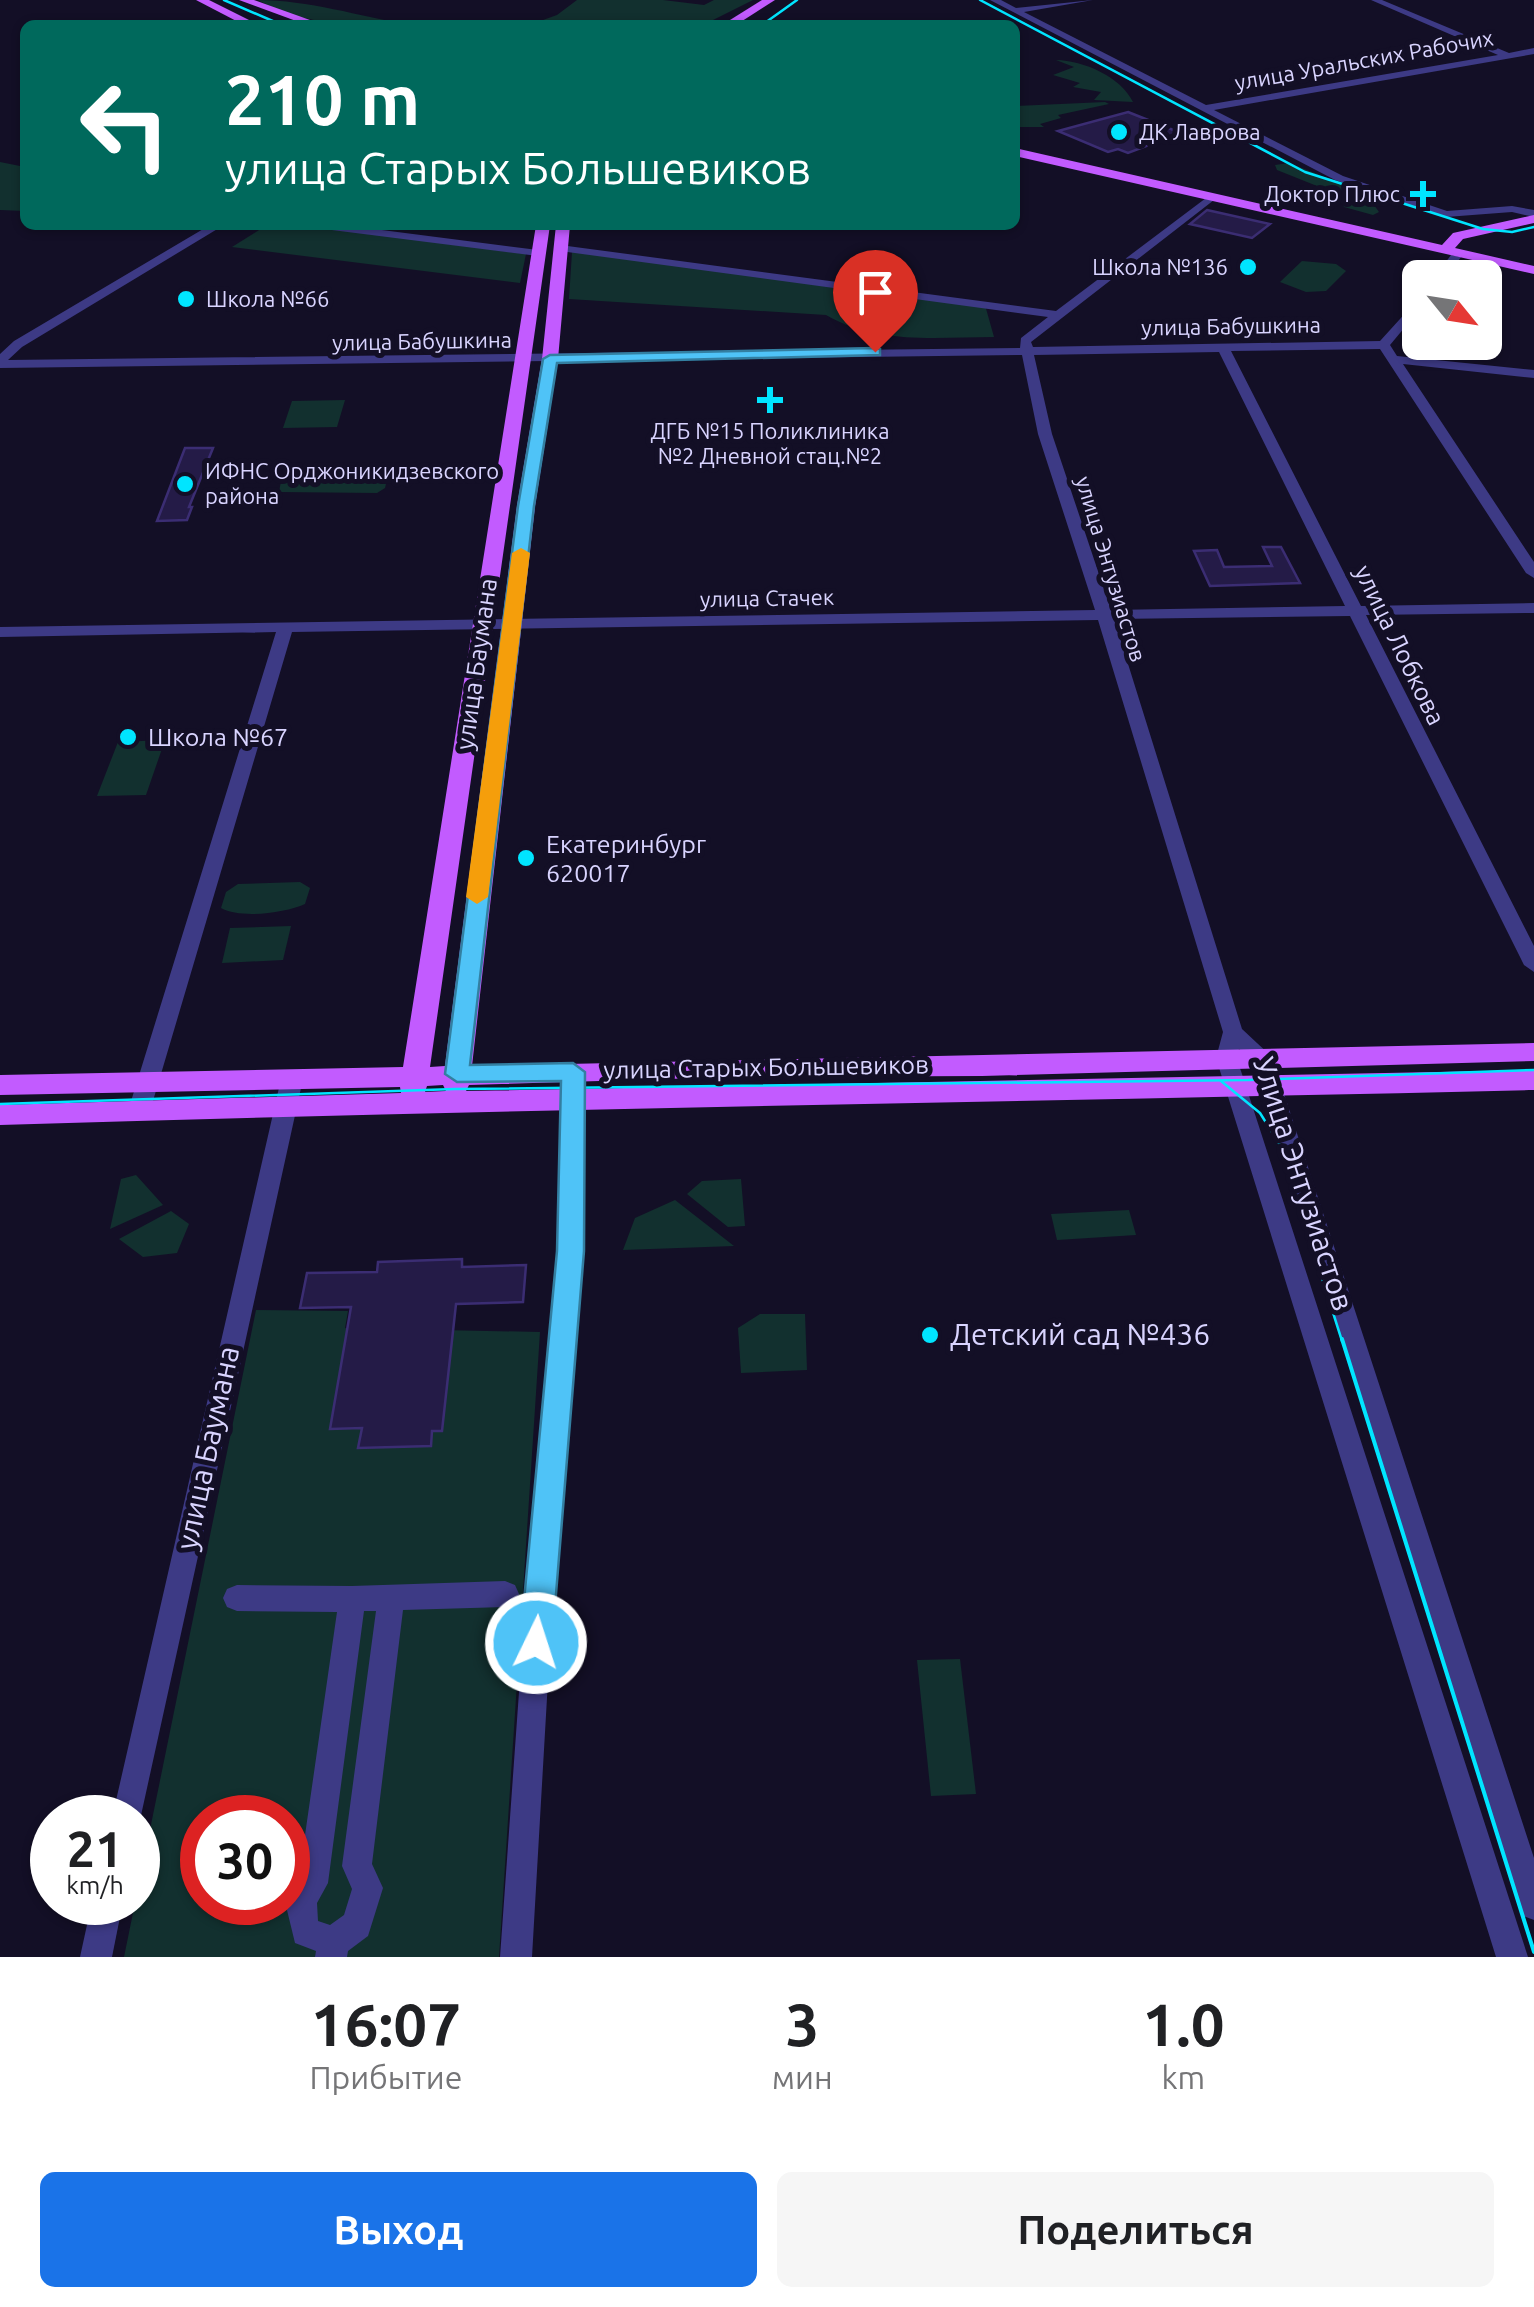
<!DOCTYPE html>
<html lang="ru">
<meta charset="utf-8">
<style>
:root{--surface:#fff;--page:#f6f6f6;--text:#202124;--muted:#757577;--accent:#1a73e8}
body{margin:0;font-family:Ubuntu,sans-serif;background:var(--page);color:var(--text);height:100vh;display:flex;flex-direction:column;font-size:38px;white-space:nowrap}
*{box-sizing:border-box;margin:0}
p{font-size:32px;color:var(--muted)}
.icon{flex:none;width:55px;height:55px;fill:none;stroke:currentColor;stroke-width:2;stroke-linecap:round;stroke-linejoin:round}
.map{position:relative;height:1957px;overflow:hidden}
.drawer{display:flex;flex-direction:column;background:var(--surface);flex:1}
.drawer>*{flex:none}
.guide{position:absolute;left:20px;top:20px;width:1000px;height:210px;border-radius:15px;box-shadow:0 2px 8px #0004;background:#00695c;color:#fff;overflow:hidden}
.needle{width:65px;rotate:120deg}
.buttons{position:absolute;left:1402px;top:260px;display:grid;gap:20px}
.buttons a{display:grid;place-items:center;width:100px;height:100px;border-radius:15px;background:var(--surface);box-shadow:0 2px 8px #0004;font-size:50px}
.speed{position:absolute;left:30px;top:1795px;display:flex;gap:20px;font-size:50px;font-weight:700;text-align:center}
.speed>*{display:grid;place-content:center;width:130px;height:130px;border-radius:50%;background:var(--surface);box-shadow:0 2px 8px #0004;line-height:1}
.speed small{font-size:25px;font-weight:400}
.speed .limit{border:15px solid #d22;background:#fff;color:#111}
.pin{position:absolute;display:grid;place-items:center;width:85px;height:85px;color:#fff;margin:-102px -42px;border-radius:50% 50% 50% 0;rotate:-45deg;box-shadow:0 0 10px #0007}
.pin .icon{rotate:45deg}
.me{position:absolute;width:110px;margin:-55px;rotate:4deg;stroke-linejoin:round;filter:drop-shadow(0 0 8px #0008)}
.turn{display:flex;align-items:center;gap:35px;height:210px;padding:0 40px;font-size:45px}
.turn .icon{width:130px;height:130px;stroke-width:2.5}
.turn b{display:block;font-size:70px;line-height:85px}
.eta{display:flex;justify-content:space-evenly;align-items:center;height:170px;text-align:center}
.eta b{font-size:60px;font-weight:700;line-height:70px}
.button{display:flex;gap:20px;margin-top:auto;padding:20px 40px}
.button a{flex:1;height:115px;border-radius:15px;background:var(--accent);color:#fff;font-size:40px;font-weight:700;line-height:115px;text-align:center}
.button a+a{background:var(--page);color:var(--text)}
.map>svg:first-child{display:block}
.green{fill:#12302f;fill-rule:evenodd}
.building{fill:#241b47;stroke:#3b2d73;stroke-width:2.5}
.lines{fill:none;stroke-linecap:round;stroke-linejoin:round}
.minor{fill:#3d3a85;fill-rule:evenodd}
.major{fill:#c25bff;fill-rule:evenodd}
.tram-far1{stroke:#00e5ff;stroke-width:2.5}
.tram{stroke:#00e5ff;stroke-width:4}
.route{fill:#4fc3f7;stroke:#337fa1;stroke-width:2.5}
.slow{fill:#f59e0b}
.poi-dot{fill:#00e5ff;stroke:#130f26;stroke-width:4}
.labels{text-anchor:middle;stroke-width:10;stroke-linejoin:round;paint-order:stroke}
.far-street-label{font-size:22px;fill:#d9d4ff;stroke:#130f26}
.far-poi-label{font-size:22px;fill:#d9d4ff;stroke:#130f26;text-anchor:start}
.street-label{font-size:25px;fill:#d9d4ff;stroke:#130f26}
.poi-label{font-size:25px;fill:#d9d4ff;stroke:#130f26;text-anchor:start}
.near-street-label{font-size:30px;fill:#d9d4ff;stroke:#130f26}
.near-poi-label{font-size:30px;fill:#d9d4ff;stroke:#130f26;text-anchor:start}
</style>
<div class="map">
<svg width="1534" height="1957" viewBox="0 0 1534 1957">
<rect width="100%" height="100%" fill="#130f26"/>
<g class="green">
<path d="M258,0C308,0 359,16 409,25C356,25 306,27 258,0Z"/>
<path d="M577,0H663L704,5L714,0H753L703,25H529L557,15Z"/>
<path d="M1056,60C1084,61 1120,76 1133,102L1094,100L1101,92L1073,87L1080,83L1053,75L1074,67Z"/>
<path d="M1105,102L1109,104L1058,115L1061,118L1040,124L1044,127H1015V106Z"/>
<path d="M0,162L25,167V211L0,210Z"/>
<path d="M1289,163L1376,197L1374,205L1379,212L1373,215L1344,207L1337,194L1277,170L1275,165Z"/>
<path d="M267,225H304L526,254L520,283L232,247Z"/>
<path d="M572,252L985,305L994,337C936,337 878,345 826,315L569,299Z"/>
<path d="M1302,261L1336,264L1346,271L1326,291L1306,292L1280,282Z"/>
<path d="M345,400L337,427L283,428L292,401Z"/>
<path d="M379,468L389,471L385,488L377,493L279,492L282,476L291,470Z"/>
<path d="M165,740L146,795L97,796L118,742Z"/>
<path d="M300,882L310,888L305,904C285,913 241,919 221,908L226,892L238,884Z"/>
<path d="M291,926L283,960L222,963L230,928Z"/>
<path d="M136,1175L163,1205L110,1229L121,1179Z"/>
<path d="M741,1179L745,1226L728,1227L687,1194L702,1181Z"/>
<path d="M675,1200L734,1246L623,1250L635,1218Z"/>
<path d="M1129,1210L1136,1235L1057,1240L1051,1214Z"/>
<path d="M171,1211L189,1224L177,1253L143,1257L119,1239Z"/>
<path d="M256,1310L348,1311L345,1328L540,1332L499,1957H124ZM202,1818H288V1902H202Z"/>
<path d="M760,1314H805L807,1370L741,1373L738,1328Z"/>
<path d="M960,1659L976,1794L931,1796L917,1660Z"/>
</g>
<g class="building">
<path d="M1128,112L1181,133L1128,153L1118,149L1108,152L1058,131Z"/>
<path d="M1207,210L1270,224L1252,238L1190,224Z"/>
<path d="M185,448H213L189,507H192L187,520L157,521Z"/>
<path d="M1263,547H1281L1300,583L1210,586L1194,551L1217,550L1224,567L1272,566Z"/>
<path d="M462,1259V1267L526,1265L523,1302L456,1304L442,1431H432L431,1446L358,1448L362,1428L330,1429L351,1307L300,1308L307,1273L377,1272L378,1262Z"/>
</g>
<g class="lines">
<g class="minor">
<path d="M990,0H1001L1016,8L1093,0L1024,12L1206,105L1498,55L1371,0H1382L1509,53L1534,48V54L1214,110L1343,176L1447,211L1512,206L1534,210V217L1512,212L1446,217L1335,180Z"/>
<path d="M1210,195L1214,196V200L1031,342L1033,347L1380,341L1420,297V309L1390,345L1397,356L1534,370V378L1403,364L1534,562V578L1526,573L1380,349L1231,351L1361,606L1534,603V613L1366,615L1534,946V972L1524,965L1350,616L1114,619L1242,1029L1272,1057L1534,1858V1920L1523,1916L1519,1905L1253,1061L1239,1049L1236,1058L1241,1071L1528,1957H1496L1216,1058L1223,1032L1098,620L292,632L150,1111L147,1117H131L128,1111L276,632L0,637V627L1095,610L1038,434L1022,355L0,368V354L14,341L210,225H224L22,347L8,360L1020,348L1021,338L1048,317L560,251L554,248L560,245L1056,311ZM1219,352L1345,606L1111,610L1052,434L1034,355Z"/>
<path d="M310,225H343L538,250L544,253L538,256L316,228Z"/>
<path d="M1451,255L1461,257L1446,278H1434Z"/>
<path d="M573,1064L580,1067L584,1072L582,1251L557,1525L532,1957H500L531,1525L558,1251L562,1072L566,1067Z"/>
<path d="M292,1071L299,1074L303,1079L138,1829V1818H112L281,1079L285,1074Z"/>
<path d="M505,1581L515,1585L519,1594L515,1603L505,1607L403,1610L372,1864L383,1888L368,1936L348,1951L347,1957H315L316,1951L295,1943L286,1906L299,1877L337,1612L237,1611L227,1607L223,1598L227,1589L237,1585L352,1586ZM364,1611H376L342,1866L352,1889L344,1915L330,1925L318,1921L317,1903L328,1883Z"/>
<path d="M92,1902H123L112,1957H80Z"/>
</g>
<g class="major">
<path d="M196,0H209L259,25H244Z"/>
<path d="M239,0H254L324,25H307Z"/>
<path d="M762,0H775L736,25H722Z"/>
<path d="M1015,148L1442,245L1453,233L1534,215V223L1463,239L1455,248L1534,266V274L1015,156Z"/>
<path d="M536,225H550L430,1067L445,1066L517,506L542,359L556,225H570L558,359L535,506L472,1066L1534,1043V1061L982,1076L732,1077L469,1085L466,1091L1534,1070V1090C1023,1102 511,1109 0,1125V1105L401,1093L400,1087L0,1095V1075L403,1067ZM443,1085L446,1091L425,1092L427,1086Z"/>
</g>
<g class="tram-far1">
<path d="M224,0L282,25"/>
<path d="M980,0L1305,172L1483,229L1512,232L1534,227"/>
<path d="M762,25L797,0"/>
<path d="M1221,1081L1260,1113L1280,1145L1342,1341"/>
<path d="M0,1104L455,1089L1248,1080L1534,1070"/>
</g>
<path class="tram" d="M1342,1339L1534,1952"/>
</g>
<path class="route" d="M875,348L880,349V355L557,363L534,506L470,1065L573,1063L585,1072L584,1251L552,1643L547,1654L536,1658L525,1654L520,1643L557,1251L561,1081L457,1082L445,1074L518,506L543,359L550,355Z"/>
<path class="slow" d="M521,548L530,553L488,897L477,904L466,897L512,553Z"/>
<g class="poi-dot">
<circle cx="1119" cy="132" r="10"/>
<path d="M1418 179h10v10h10v10h-10v10h-10v-10h-10v-10h10z"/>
<circle cx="1248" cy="267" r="10"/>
<circle cx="186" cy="299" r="10"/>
<path d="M765 385h10v10h10v10h-10v10h-10v-10h-10v-10h10z"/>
<circle cx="185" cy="484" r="10"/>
<circle cx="128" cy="737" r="10"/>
<circle cx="526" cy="858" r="10"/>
<circle cx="930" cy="1335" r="10"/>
</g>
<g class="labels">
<g class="far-street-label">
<text transform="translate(1364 60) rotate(-10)" y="8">улица Уральских Рабочих</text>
<text transform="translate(1231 326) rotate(-1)" y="8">улица Бабушкина</text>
<text transform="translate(422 341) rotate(-1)" y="8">улица Бабушкина</text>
<text transform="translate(1111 569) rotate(73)" y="8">улица Энтузиастов</text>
<text transform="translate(767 598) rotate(-1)" y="8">улица Стачек</text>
</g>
<g class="far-poi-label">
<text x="1139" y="140">ДК Лаврова</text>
<text x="1400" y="202" text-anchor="end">Доктор Плюс</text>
<text x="1228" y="275" text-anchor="end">Школа №136</text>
<text x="206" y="307">Школа №66</text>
<text x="770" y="439" text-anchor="middle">ДГБ №15 Поликлиника<tspan x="770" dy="25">№2 Дневной стац.№2</tspan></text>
<text x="205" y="479">ИФНС Орджоникидзевского<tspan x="205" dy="25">района</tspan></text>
</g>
<g class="street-label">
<text transform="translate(1400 645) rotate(64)" y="9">улица Лобкова</text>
<text transform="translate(476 664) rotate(-82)" y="9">улица Баумана</text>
<text transform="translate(766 1067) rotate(-1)" y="9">улица Старых Большевиков</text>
</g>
<g class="poi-label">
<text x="148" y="746">Школа №67</text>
<text x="546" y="853">Екатеринбург<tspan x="546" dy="29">620017</tspan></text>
</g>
<g class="near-street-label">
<text transform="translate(1303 1184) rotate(72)" y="10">Улица Энтузиастов</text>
<text transform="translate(208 1448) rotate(-78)" y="10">улица Баумана</text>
</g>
<g class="near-poi-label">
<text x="950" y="1345">Детский сад №436</text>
</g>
</g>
</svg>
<div class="buttons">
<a><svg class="needle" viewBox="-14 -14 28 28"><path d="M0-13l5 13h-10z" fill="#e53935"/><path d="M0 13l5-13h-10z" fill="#757577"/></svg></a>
</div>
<div class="speed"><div>21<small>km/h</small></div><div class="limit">30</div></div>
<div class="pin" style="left:875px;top:352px;background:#d93025"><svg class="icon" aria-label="arrive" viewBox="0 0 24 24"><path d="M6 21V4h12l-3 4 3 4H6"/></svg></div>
<svg class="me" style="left:536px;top:1643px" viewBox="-20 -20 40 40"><circle r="17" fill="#4fc3f7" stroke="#fff" stroke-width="3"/><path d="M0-11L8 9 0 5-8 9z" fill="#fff"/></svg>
<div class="guide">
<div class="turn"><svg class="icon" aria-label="left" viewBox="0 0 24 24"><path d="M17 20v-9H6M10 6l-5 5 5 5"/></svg><div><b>210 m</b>улица Старых Большевиков</div></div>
</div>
</div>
<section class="drawer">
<div class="eta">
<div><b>16:07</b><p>Прибытие</p></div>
<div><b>3</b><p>мин</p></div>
<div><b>1.0</b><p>km</p></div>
</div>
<div class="button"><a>Выход</a><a>Поделиться</a></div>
</section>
